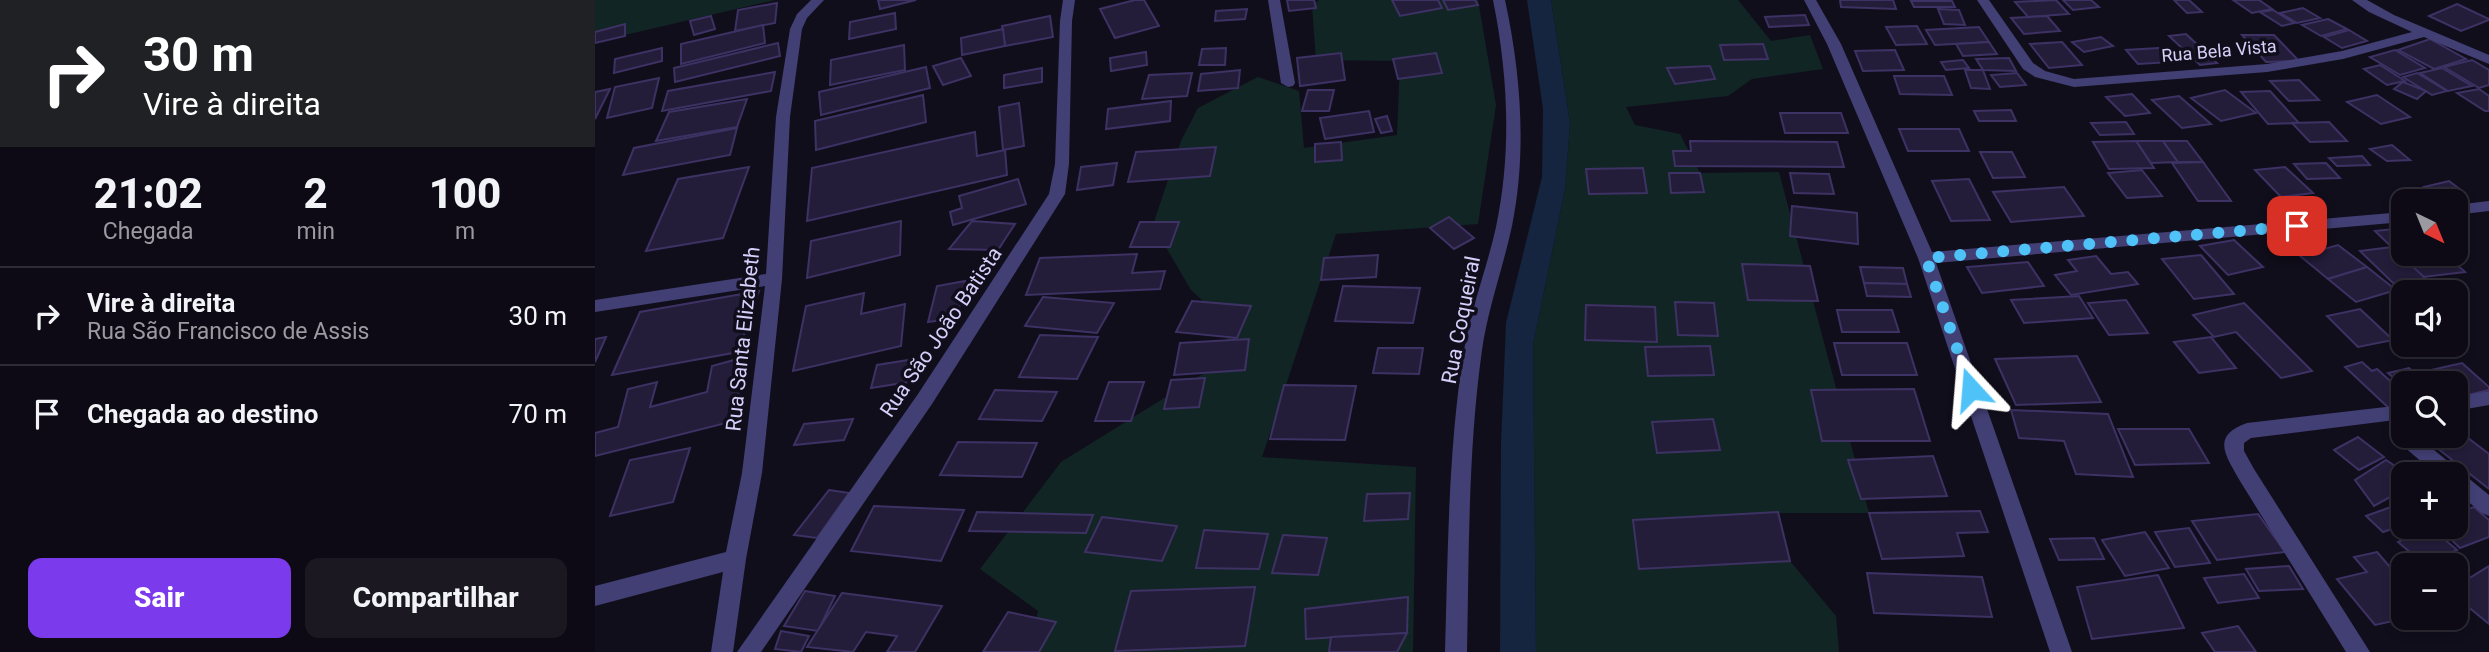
<!DOCTYPE html>
<html lang="pt">
<meta charset="utf-8">
<style>
:root{--surface:#0d0a15;--page:#1b1822;--text:#f1f3f6;--muted:#9a9aa0;--line:#2d2b34;--accent:#7c3aed}
body{margin:0;font-family:Roboto,sans-serif;background:var(--page);color:var(--text);height:100vh;display:flex;flex-direction:column;font-size:26px;white-space:nowrap}
*{box-sizing:border-box;margin:0}
p{font-size:23px;color:var(--muted)}
.icon{flex:none;width:38px;height:38px;fill:none;stroke:currentColor;stroke-width:2;stroke-linecap:round;stroke-linejoin:round}
.map{position:relative;flex:1;overflow:hidden}
.drawer{display:flex;flex-direction:column;background:var(--surface);width:595px}
.drawer>*{flex:none}
.banner{background:#202124;color:#fff;overflow:hidden}
.needle{width:46px;rotate:137deg}
.buttons{position:absolute;left:1796px;top:189px;display:grid;gap:14px}
.buttons a{display:grid;place-items:center;width:77px;height:77px;border-radius:14px;background:var(--surface);box-shadow:0 4px 10px #0003,0 0 0 2px var(--line);font-size:35px}
.pin{position:absolute;display:grid;place-items:center;width:60px;height:60px;color:#fff;margin:-30px;border-radius:14px;box-shadow:0 4px 10px #0006}
.me{position:absolute;width:77px;margin:-38px;rotate:341deg;stroke-linejoin:round;filter:drop-shadow(0 0 5px #0008)}
.turn{display:flex;align-items:center;gap:24px;height:147px;padding:0 28px;font-size:32px}
.turn .icon{width:91px;height:91px;stroke-width:2.5}
.turn b{display:block;font-size:49px;line-height:60px}
.eta{display:flex;justify-content:space-evenly;align-items:center;height:119px;text-align:center}
.eta b{font-size:42px;font-weight:800;line-height:49px}
.button{display:flex;gap:14px;margin-top:auto;padding:14px 28px}
.button a{flex:1;height:80px;border-radius:14px;background:var(--accent);color:#fff;font-size:28px;font-weight:800;line-height:80px;text-align:center}
.button a+a{background:var(--page);color:var(--text)}
ul{padding:0;list-style:none}
li{display:flex;align-items:center;gap:21px;height:98px;padding:0 28px;border-top:2px solid var(--line)}
li div{flex:1}
li b{display:block;font-size:26px}
li em{font-style:normal}
main{display:flex;flex:1;min-height:0}
.map>svg:first-child{display:block}
.green{fill:#122525}
.water{fill:#15243f}
.building{fill:#231d3a;stroke:#3d3263;stroke-width:2}
.lines{fill:none;stroke-linecap:round;stroke-linejoin:round}
.minor{fill:#423f75;fill-rule:evenodd}
.route{stroke:#4fc3f7;stroke-width:12;stroke-dasharray:0 21.6}
.labels{text-anchor:middle;stroke-width:7;stroke-linejoin:round;paint-order:stroke}
.far-street-label{font-size:18px;fill:#d5cff9;stroke:#110e1c}
.street-label{font-size:21px;fill:#d5cff9;stroke:#110e1c}
</style>
<main>
<section class="drawer">
<div class="banner">
<div class="turn"><svg class="icon" aria-label="right" viewBox="0 0 24 24"><path d="M7 20v-9h11M14 6l5 5-5 5"/></svg><div><b>30 m</b>Vire à direita</div></div>
</div>
<div class="eta">
<div><b>21:02</b><p>Chegada</p></div>
<div><b>2</b><p>min</p></div>
<div><b>100</b><p>m</p></div>
</div>
<ul>
<li><svg class="icon" aria-label="right" viewBox="0 0 24 24"><path d="M7 20v-9h11M14 6l5 5-5 5"/></svg><div><b>Vire à direita</b><p>Rua São Francisco de Assis</p></div><em>30 m</em></li>
<li><svg class="icon" aria-label="arrive" viewBox="0 0 24 24"><path d="M6 21V4h12l-3 4 3 4H6"/></svg><div><b>Chegada ao destino</b></div><em>70 m</em></li>
</ul>
<div class="button"><a>Sair</a><a>Compartilhar</a></div>
</section>
<div class="map">
<svg width="1894" height="652" viewBox="0 0 1894 652">
<rect width="100%" height="100%" fill="#110e1c"/>
<g class="green">
<path d="M0,0H180L0,42Z"/>
<path d="M724,0H883L901,105L883,224L741,234L667,457L821,467L818,652H435L443,611L385,569L466,462L608,374L638,329L596,290L558,225L586,141L603,108L663,77L704,91L709,148L802,135L805,61L721,60L717,6Z"/>
<path d="M956,0H1143L1176,41L1215,35L1228,69L1157,79L1133,96L1031,107L1040,125L1085,134L1105,173L1184,172L1274,513H1183L1195,561L1241,616L1244,652H941L938,345L970,189L975,123Z"/>
</g>
<path class="water" d="M932,0H956L975,123L970,189L938,345L941,652H905L906,443L911,323L947,177L948,109Z"/>
<g class="building">
<path d="M283,0H321L285,9Z"/>
<path d="M540,0H549L564,26L520,38L505,9Z"/>
<path d="M692,0H719L721,8L694,11Z"/>
<path d="M797,0H843L847,8L805,16Z"/>
<path d="M848,0H880L883,5L853,10Z"/>
<path d="M1245,0H1298L1301,9L1246,7Z"/>
<path d="M1461,0L1474,14L1433,17L1420,2Z"/>
<path d="M1468,0H1496L1504,7L1478,10Z"/>
<path d="M1579,0H1594L1607,12L1592,13Z"/>
<path d="M1638,0H1664L1677,9L1657,13Z"/>
<path d="M1316,1H1357L1360,7H1319Z"/>
<path d="M182,3L180,23L140,31L143,10Z"/>
<path d="M1862,4L1894,19V20L1866,31L1834,16Z"/>
<path d="M1708,8L1725,18L1702,23L1685,13Z"/>
<path d="M652,9L650,19L620,21L621,11Z"/>
<path d="M1343,9L1364,10L1370,25L1349,24Z"/>
<path d="M1678,10L1699,23L1687,26L1665,12Z"/>
<path d="M300,13L301,29L254,39L255,22Z"/>
<path d="M1210,15L1214,25L1174,27L1170,17Z"/>
<path d="M116,16L120,29L99,35L95,21Z"/>
<path d="M455,16L458,37L410,46L407,26Z"/>
<path d="M1452,16L1465,31L1429,34L1416,18Z"/>
<path d="M1733,19L1752,29L1726,36L1707,25Z"/>
<path d="M30,24V36L0,43V32Z"/>
<path d="M168,25L170,43L86,64V44Z"/>
<path d="M1322,26L1332,44L1301,45L1291,27Z"/>
<path d="M1384,27L1394,42L1340,45L1331,30Z"/>
<path d="M408,29L410,46L367,55L366,38Z"/>
<path d="M1754,30L1772,41L1747,48L1729,37Z"/>
<path d="M1591,34L1622,63L1605,65L1574,36Z"/>
<path d="M1647,35H1679L1704,61L1671,62Z"/>
<path d="M1506,37L1518,46L1489,52L1477,42Z"/>
<path d="M1835,39L1871,59L1839,69L1803,50Z"/>
<path d="M1394,42L1402,54L1368,56L1361,44Z"/>
<path d="M1467,42L1487,65L1454,68L1435,44Z"/>
<path d="M183,43L185,56L80,82L79,68Z"/>
<path d="M1168,44L1173,59L1129,60L1125,45Z"/>
<path d="M309,45L310,70L235,85L236,60Z"/>
<path d="M67,48V61L19,73L20,59Z"/>
<path d="M631,48L630,65H604L607,49Z"/>
<path d="M1564,48L1577,62L1543,64L1531,50Z"/>
<path d="M1300,50L1309,70L1268,71L1260,51Z"/>
<path d="M1800,50L1830,68L1805,75L1775,57Z"/>
<path d="M551,52L552,65L516,71L515,58Z"/>
<path d="M746,53L750,80L705,86L702,58Z"/>
<path d="M841,53L847,73L803,79L798,59Z"/>
<path d="M366,58L376,76L348,85L338,66Z"/>
<path d="M1414,58L1421,71L1388,70L1381,59Z"/>
<path d="M1368,60L1374,68L1351,70L1346,62Z"/>
<path d="M1877,60L1894,70V85L1884,88L1849,67Z"/>
<path d="M1785,65L1810,81L1792,85L1769,69Z"/>
<path d="M1115,66L1120,79L1080,84L1072,68Z"/>
<path d="M331,67L335,88L226,115L224,92Z"/>
<path d="M447,68V82L409,88V75Z"/>
<path d="M1847,68L1877,86L1853,91L1825,73Z"/>
<path d="M645,70L643,88L603,91L606,74Z"/>
<path d="M1370,70H1388L1395,89L1376,88Z"/>
<path d="M180,72L176,91L67,111L73,91Z"/>
<path d="M597,73L592,96L547,99L554,75Z"/>
<path d="M1422,73L1431,85L1405,87L1396,75Z"/>
<path d="M1822,73L1852,91L1837,95L1808,77Z"/>
<path d="M1299,76H1349L1357,95L1305,94Z"/>
<path d="M64,78L57,108L12,118L20,87Z"/>
<path d="M1704,80L1724,100L1694,101L1675,81Z"/>
<path d="M1808,82L1831,91L1822,99L1799,89Z"/>
<path d="M15,89L0,119V92Z"/>
<path d="M1884,89L1894,96V111H1890L1862,93Z"/>
<path d="M713,90H739L734,111H707Z"/>
<path d="M1630,90L1661,113L1626,121L1596,98Z"/>
<path d="M1675,91L1704,123L1673,124L1646,92Z"/>
<path d="M1537,94L1555,113L1530,116L1511,97Z"/>
<path d="M328,95L331,122L221,150L220,121Z"/>
<path d="M1782,95L1815,117L1786,124L1752,102Z"/>
<path d="M1584,96L1616,124L1587,128L1557,100Z"/>
<path d="M152,99L142,127L61,141L74,112Z"/>
<path d="M576,101L575,121L511,129L513,109Z"/>
<path d="M424,103L429,146L408,150L404,107Z"/>
<path d="M1416,110L1421,121H1384L1379,111Z"/>
<path d="M774,111L779,132L730,139L725,118Z"/>
<path d="M1185,113H1246L1253,133H1190Z"/>
<path d="M792,116L797,131L786,133L780,119Z"/>
<path d="M1531,122L1539,134L1505,135L1496,123Z"/>
<path d="M1734,122L1752,141L1715,142L1697,123Z"/>
<path d="M142,128L135,155L28,175L39,148Z"/>
<path d="M1304,129H1364L1374,151H1313Z"/>
<path d="M380,132L382,156L410,150L412,175L212,221L217,168Z"/>
<path d="M1095,141L1242,142L1249,167L1080,166L1078,151H1096Z"/>
<path d="M1541,141H1568L1583,162L1556,163Z"/>
<path d="M1541,141L1559,168L1514,169L1498,142Z"/>
<path d="M1568,141H1592L1608,162H1583Z"/>
<path d="M746,142L747,160L720,162V144Z"/>
<path d="M1797,145L1815,160L1792,161L1775,149Z"/>
<path d="M621,147L615,176L533,182L541,152Z"/>
<path d="M1385,152H1417L1430,177L1398,178Z"/>
<path d="M1767,156L1775,165L1742,166L1734,158Z"/>
<path d="M1608,162L1636,201H1603L1577,163Z"/>
<path d="M522,163L518,185L482,190L486,167Z"/>
<path d="M1731,163L1745,178L1712,179L1699,164Z"/>
<path d="M154,167L128,238L51,251L83,179Z"/>
<path d="M1690,167L1718,193L1686,197L1660,170Z"/>
<path d="M1048,168L1052,193L994,194L991,169Z"/>
<path d="M1547,170L1567,196L1532,198L1513,173Z"/>
<path d="M1074,173H1105L1109,192L1076,193Z"/>
<path d="M1195,173L1234,174L1239,194L1199,193Z"/>
<path d="M423,179L431,204L358,225L355,212L367,208L364,196Z"/>
<path d="M1374,179L1395,220L1356,221L1337,181Z"/>
<path d="M1854,181L1866,190L1841,196L1829,187Z"/>
<path d="M1469,187L1489,216L1416,222L1398,192Z"/>
<path d="M1197,206L1262,213L1263,244L1195,236Z"/>
<path d="M854,217L879,238L859,249L835,228Z"/>
<path d="M306,221L305,255L212,278L216,241Z"/>
<path d="M377,221L420,224L403,250L354,249Z"/>
<path d="M545,222H584L575,247H535Z"/>
<path d="M1808,228V254H1850L1870,272L1828,277L1780,231Z"/>
<path d="M1639,240L1668,267L1633,275L1605,246Z"/>
<path d="M1743,245L1772,267L1733,279L1705,256Z"/>
<path d="M1797,247L1831,279L1798,283L1765,251Z"/>
<path d="M542,254L537,273L570,271L565,289L431,295L445,258Z"/>
<path d="M783,255L781,277L726,280L729,258Z"/>
<path d="M1606,255L1639,294L1599,299L1567,259Z"/>
<path d="M1501,256L1516,274L1533,272L1543,284L1476,295L1460,275L1482,271L1473,260Z"/>
<path d="M1433,262L1449,286L1387,293L1372,267Z"/>
<path d="M1147,264L1215,266L1223,301L1153,300Z"/>
<path d="M1265,267L1308,268L1312,284L1269,283Z"/>
<path d="M1772,267L1801,290L1761,302L1733,279Z"/>
<path d="M370,281L362,318L333,322L342,286Z"/>
<path d="M1269,283L1312,284L1316,297L1272,296Z"/>
<path d="M748,286L825,288L818,323L740,321Z"/>
<path d="M164,291L143,352L17,375L45,312Z"/>
<path d="M269,293L266,314L310,304L306,346L198,371L211,306Z"/>
<path d="M1484,296L1498,318L1429,323L1416,300Z"/>
<path d="M448,297L519,303L502,333L430,326Z"/>
<path d="M1531,300L1553,333L1514,335L1493,303Z"/>
<path d="M597,301L656,306L642,338L581,332Z"/>
<path d="M1080,302L1119,303L1123,336L1083,335Z"/>
<path d="M1649,303L1717,371L1686,378L1641,332L1619,337L1598,315Z"/>
<path d="M991,305L1060,307L1062,342L990,340Z"/>
<path d="M1765,309L1798,340L1763,347L1732,316Z"/>
<path d="M1242,310H1297L1304,332H1247Z"/>
<path d="M445,335L503,337L482,379L424,377Z"/>
<path d="M11,337L0,362V339Z"/>
<path d="M1616,337L1641,368L1604,373L1579,342Z"/>
<path d="M654,339L650,370L579,375L585,343Z"/>
<path d="M1239,343H1312L1322,375H1247Z"/>
<path d="M1115,346L1119,375L1053,376L1050,347Z"/>
<path d="M783,348H828L824,374L778,373Z"/>
<path d="M1482,356L1506,402L1421,405L1400,359Z"/>
<path d="M150,357L139,421L0,456V433L23,427L33,389L62,382L55,407L112,392L117,366Z"/>
<path d="M326,358L320,381L276,388L282,365Z"/>
<path d="M1767,362L1777,371L1782,369L1808,393V406L1796,410L1750,367Z"/>
<path d="M1867,363L1894,387V390L1860,398V383H1839L1827,372Z"/>
<path d="M1814,368L1831,383H1808V386L1793,373Z"/>
<path d="M610,378L604,407L569,409L576,380Z"/>
<path d="M514,382H549L536,421H500Z"/>
<path d="M689,385L761,386L750,440L675,439Z"/>
<path d="M1319,389L1335,441H1227L1216,390Z"/>
<path d="M400,390L462,392L447,421L384,419Z"/>
<path d="M1416,410L1513,414L1538,477L1481,474L1469,441L1424,438Z"/>
<path d="M258,419L249,440L199,445L209,424Z"/>
<path d="M1118,419L1125,450L1062,453L1057,422Z"/>
<path d="M1860,428L1894,454V489L1827,436H1860Z"/>
<path d="M1523,429H1594L1614,463L1540,465Z"/>
<path d="M1763,437L1789,457L1764,470L1739,450Z"/>
<path d="M363,442L442,443L427,477L345,475Z"/>
<path d="M95,448L78,502L15,516L35,460Z"/>
<path d="M1338,456L1352,496L1266,499L1253,460Z"/>
<path d="M1791,460L1812,474H1808V490L1779,506L1760,480Z"/>
<path d="M234,490L254,493L222,538L199,535Z"/>
<path d="M815,493L813,519L769,521L772,494Z"/>
<path d="M279,506L369,510L346,561L256,551Z"/>
<path d="M1796,507L1808,518V525L1788,532L1771,516Z"/>
<path d="M1879,507L1894,520V537L1865,548L1843,527H1860V513Z"/>
<path d="M1385,511L1393,532L1362,533L1369,556L1287,559L1274,513Z"/>
<path d="M382,512L498,515L491,533L374,531Z"/>
<path d="M1183,512L1195,561L1044,569L1038,520Z"/>
<path d="M1663,514L1690,552L1622,560L1597,521Z"/>
<path d="M507,517L582,526L567,561L490,552Z"/>
<path d="M1835,527L1862,550L1830,565L1803,542Z"/>
<path d="M1594,528L1615,563L1580,567L1560,532Z"/>
<path d="M609,530L673,534L664,569L601,568Z"/>
<path d="M1550,532L1574,568L1530,576L1507,540Z"/>
<path d="M688,535L732,538L723,575L677,573Z"/>
<path d="M1499,538L1509,559L1464,560L1455,539Z"/>
<path d="M1782,552L1808,582V618H1812L1780,625L1742,579L1772,572L1759,557Z"/>
<path d="M1694,566L1708,589L1664,591L1651,569Z"/>
<path d="M1894,566V624L1860,596V587Z"/>
<path d="M1272,573L1387,577L1397,617L1279,613Z"/>
<path d="M1649,574L1664,598L1623,603L1609,578Z"/>
<path d="M1563,575L1589,628L1497,639L1482,587Z"/>
<path d="M660,587L650,646L520,651L536,591Z"/>
<path d="M210,591L240,596L223,631L189,626Z"/>
<path d="M247,593L347,606L320,652H292L302,636L271,632L258,652L212,647Z"/>
<path d="M813,597L812,633L711,639L710,609Z"/>
<path d="M413,612L461,622L444,652H388Z"/>
<path d="M1643,626L1661,652H1620L1607,633Z"/>
<path d="M186,631L214,636L206,652L180,649Z"/>
<path d="M812,633L802,652H734L736,637Z"/>
</g>
<g class="lines">
<g class="minor">
<path d="M216,0H229L212,18L207,29L195,117L187,279L167,473L151,559L138,652H116L128,572L0,606V586L131,552L147,473L170,286L0,312V300L171,274L181,117L195,29L202,14Z"/>
<path d="M468,0H480L477,21L474,164L470,194L337,404L166,652H142L323,394L454,194L460,164L465,21Z"/>
<path d="M673,0H685L700,83L698,86L693,87L686,83Z"/>
<path d="M898,0H910C926,74 932,152 917,226C908,268 893,308 887,350C873,450 874,552 872,652H850C853,552 853,449 869,350C876,308 892,268 901,227C917,152 913,74 898,0Z"/>
<path d="M1209,0H1221L1246,44L1337,252L1808,212V222L1341,263L1477,652H1455L1323,258L1232,44Z"/>
<path d="M1382,0H1394L1438,63L1450,71L1479,79L1672,64L1747,51L1817,32L1774,12L1757,0H1772L1799,15L1894,55V64L1829,37L1748,59L1672,72L1479,87L1440,77L1428,69Z"/>
<path d="M1894,201V211L1860,215V205Z"/>
<path d="M1894,391V405L1860,411V397Z"/>
<path d="M1808,405V419L1656,438L1649,443V451L1659,469L1775,652H1751L1645,481C1631,456 1615,436 1652,423Z"/>
<path d="M1808,429V436H1822L1894,495V516L1887,513L1860,491V474H1841L1802,441L1799,436L1802,431Z"/>
</g>
</g>
<g class="lines">
<path class="route" d="M1376,389L1331,258L1702,226"/>
</g>
<g class="labels">
<g class="far-street-label">
<text transform="translate(1624 51) rotate(-5)" y="6">Rua Bela Vista</text>
</g>
<g class="street-label">
<text transform="translate(866 320) rotate(-79)" y="7">Rua Coqueiral</text>
<text transform="translate(346 332) rotate(-56)" y="7">Rua São João Batista</text>
<text transform="translate(148 339) rotate(-84)" y="7">Rua Santa Elizabeth</text>
</g>
</g>
</svg>
<div class="buttons">
<a><svg class="needle" viewBox="-14 -14 28 28"><path d="M0-13l5 13h-10z" fill="#e53935"/><path d="M0 13l5-13h-10z" fill="#9a9aa0"/></svg></a>
<a><svg class="icon" aria-label="sound" viewBox="0 0 24 24"><path d="M4 9h4l5-4v14l-5-4H4zM17 9q2 3 0 6"/></svg></a>
<a><svg class="icon" aria-label="search" viewBox="0 0 24 24"><circle cx="10" cy="10" r="6"/><path d="M15 15l6 6"/></svg></a>
<a>+</a>
<a>−</a>
</div>
<div class="pin" style="left:1702px;top:226px;background:#d93025"><svg class="icon" aria-label="arrive" viewBox="0 0 24 24"><path d="M6 21V4h12l-3 4 3 4H6"/></svg></div>
<svg class="me" style="left:1376px;top:389px" viewBox="-20 -20 40 40"><path d="M0-17L14 15 0 8-14 15z" fill="#4fc3f7" stroke="#fff" stroke-width="4"/></svg>
</div>
</main>
